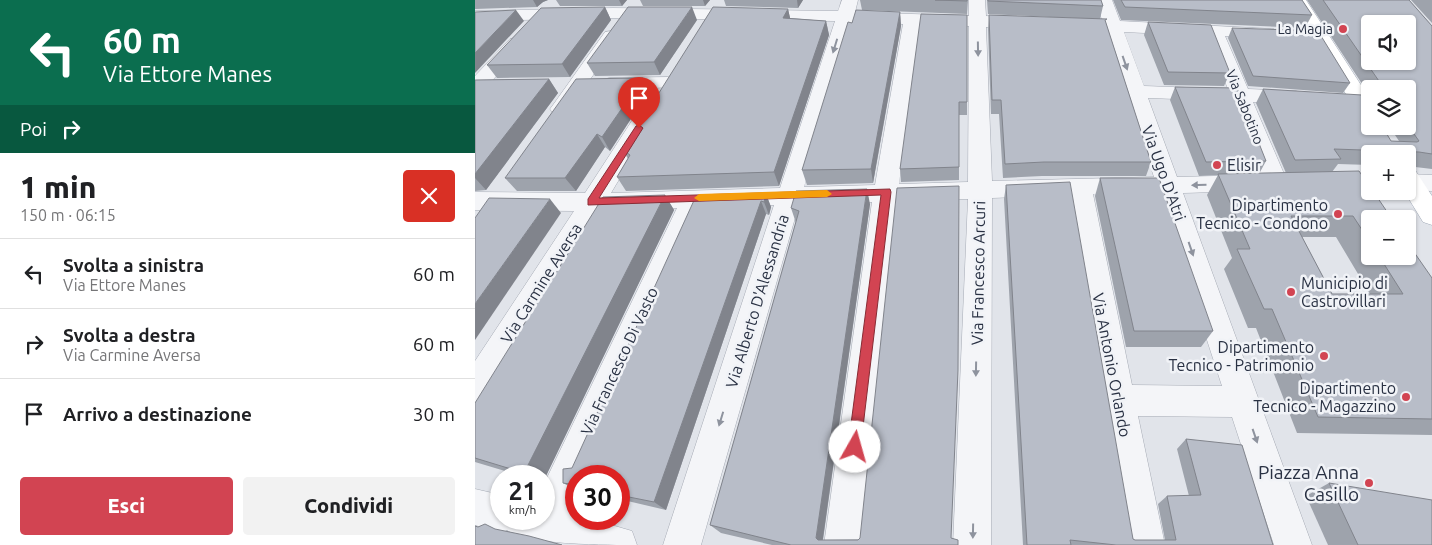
<!DOCTYPE html>
<html lang="it">
<meta charset="utf-8">
<style>
:root{--surface:#fff;--page:#f2f2f2;--text:#202124;--muted:#757577;--line:#e0e0e0;--accent:#d24452}
body{margin:0;font-family:Ubuntu,sans-serif;background:var(--page);color:var(--text);height:100vh;display:flex;flex-direction:column;font-size:19px;white-space:nowrap}
*{box-sizing:border-box;margin:0}
p{font-size:16px;color:var(--muted)}
.icon{flex:none;width:28px;height:28px;fill:none;stroke:currentColor;stroke-width:2;stroke-linecap:round;stroke-linejoin:round}
.map{position:relative;flex:1;overflow:hidden}
.sheet{display:flex;flex-direction:column;background:var(--surface);width:475px}
.sheet>*{flex:none}
.top-card{background:#0b6e4f;color:#fff;overflow:hidden}
.tools{position:absolute;left:886px;top:15px;display:grid;gap:10px}
.tools a{display:grid;place-items:center;width:55px;height:55px;border-radius:5px;background:var(--surface);box-shadow:0 1px 4px #0004;font-size:25px}
.speed{position:absolute;left:15px;top:465px;display:flex;gap:10px;font-size:25px;font-weight:700;text-align:center}
.speed>*{display:grid;place-content:center;width:65px;height:65px;border-radius:50%;background:var(--surface);box-shadow:0 1px 4px #0004;line-height:1}
.speed small{font-size:12px;font-weight:400}
.speed .limit{border:8px solid #d22;background:#fff;color:#111}
.pin{position:absolute;display:grid;place-items:center;width:42px;height:42px;color:#fff;margin:-51px -21px;border-radius:50% 50% 50% 0;rotate:-45deg;box-shadow:0 0 5px #0007}
.pin .icon{rotate:45deg}
.me{position:absolute;width:55px;margin:-28px;rotate:7deg;stroke-linejoin:round;filter:drop-shadow(0 0 4px #0008)}
.turn{display:flex;align-items:center;gap:18px;height:105px;padding:0 20px;font-size:22px}
.turn .icon{width:65px;height:65px;stroke-width:2.5}
.turn b{display:block;font-size:35px;line-height:42px}
.then{display:flex;align-items:center;height:48px;padding:0 20px;background:#0003;gap:10px;font-size:19px}
.round{display:grid;place-items:center;flex:none;width:52px;height:52px;border-radius:5px;background:var(--page)}
.summary{display:flex;align-items:center;justify-content:space-between;height:85px;padding:0 20px}
h1{font-size:30px;font-weight:800;line-height:38px}
.primary-button{display:flex;gap:10px;margin-top:auto;padding:10px 20px}
.primary-button a{flex:1;height:58px;border-radius:5px;background:var(--accent);color:#fff;font-size:20px;font-weight:800;line-height:58px;text-align:center}
.primary-button a+a{background:var(--page);color:var(--text)}
ul{padding:0;list-style:none}
li{display:flex;align-items:center;gap:15px;height:70px;padding:0 20px;border-top:1px solid var(--line)}
li div{flex:1}
li b{display:block;font-size:19px}
li em{font-style:normal}
main{display:flex;flex:1;min-height:0}
.map>svg:first-child{display:block}
.lines{fill:none;stroke-linecap:round;stroke-linejoin:round}
.minor-casing{stroke:#a6abb5;stroke-width:1}
.primary-casing{stroke:#a0a8b6;stroke-width:1}
.minor{fill:#f4f5f8;fill-rule:evenodd}
.primary{fill:#fff;fill-rule:evenodd}
.wall{fill:#9ea3ac;fill-rule:evenodd}
.shaded-wall{fill:#81848c}
.building{fill:#b8bdc8;stroke:#81848c;fill-rule:evenodd}
.oneway{fill:#8e939e}
.route{fill:#d24452;stroke:#882c35}
.slow{fill:#f59e0b}
.poi-dot{fill:#d24452;stroke:#f1f3f7;stroke-width:2}
.labels{text-anchor:middle;stroke-width:5;stroke-linejoin:round;paint-order:stroke}
.far-poi-label{font-size:14px;fill:#293143;stroke:#f1f3f7;text-anchor:end}
.far-street-label{font-size:14px;fill:#293143;stroke:#f1f3f7}
.poi-label{font-size:16px;fill:#293143;stroke:#f1f3f7;text-anchor:end}
.street-label{font-size:16px;fill:#293143;stroke:#f1f3f7}
.near-poi-label{font-size:19px;fill:#293143;stroke:#f1f3f7;text-anchor:end}
</style>
<main>
<section class="sheet">
<div class="top-card">
<div class="turn"><svg class="icon" aria-label="left" viewBox="0 0 24 24"><path d="M17 20v-9H6M10 6l-5 5 5 5"/></svg><div><b>60 m</b>Via Ettore Manes</div></div>
<div class="then">Poi<svg class="icon" aria-label="right" viewBox="0 0 24 24"><path d="M7 20v-9h11M14 6l5 5-5 5"/></svg></div>
</div>
<div class="summary"><div><h1>1 min</h1><p>150 m · 06:15</p></div><a class="round" style="background:#d93025;color:#fff"><svg class="icon" aria-label="close" viewBox="0 0 24 24"><path d="M6 6l12 12M18 6L6 18"/></svg></a></div>
<ul>
<li><svg class="icon" aria-label="left" viewBox="0 0 24 24"><path d="M17 20v-9H6M10 6l-5 5 5 5"/></svg><div><b>Svolta a sinistra</b><p>Via Ettore Manes</p></div><em>60 m</em></li>
<li><svg class="icon" aria-label="right" viewBox="0 0 24 24"><path d="M7 20v-9h11M14 6l5 5-5 5"/></svg><div><b>Svolta a destra</b><p>Via Carmine Aversa</p></div><em>60 m</em></li>
<li><svg class="icon" aria-label="arrive" viewBox="0 0 24 24"><path d="M6 21V4h12l-3 4 3 4H6"/></svg><div><b>Arrivo a destinazione</b></div><em>30 m</em></li>
</ul>
<div class="primary-button"><a>Esci</a><a>Condividi</a></div>
</section>
<div class="map">
<svg width="957" height="545" viewBox="0 0 957 545">
<rect width="100%" height="100%" fill="#e1e4ea"/>
<g class="lines">
<defs>
<g id="minor">
<path d="M367,0H383L380,12L494,16V0H510L511,16L557,19L560,23L557,27L551,28L511,27L517,181L679,177L631,31L588,28L585,24L588,20L594,19L627,20L621,0H637L645,21L799,29L802,33L799,37L793,38L750,36L773,89L821,91L828,93L831,97L828,101L821,103L778,102L813,183L809,189L801,191L793,189L789,183L757,101L673,98L702,177L776,175L784,177L788,183L784,189L776,191L708,193L837,545H799L757,417L663,416L690,545H652L593,195L517,198L516,545H478L493,199L422,201L387,545H349L397,202L324,204L226,545H188L299,205L227,207L110,476H101V495L94,513L101,515V519H116L157,531L162,545C134,545 51,545 32,530L26,533L0,525V489L26,495V519H69V484L202,208L125,210L11,400L0,404V361L99,211L0,210V192L110,193L160,116L168,114L176,116L179,121L136,193L305,188L360,21L138,18L0,21V11L138,8L363,11ZM377,22L428,24L400,185L329,187ZM445,24L494,26L493,182L424,184ZM649,32L732,36L753,89L669,86ZM684,193L747,386L657,385L618,194Z"/>
<path d="M136,31L142,32L145,36L92,113L85,115L78,113L75,109L78,105L130,32Z"/>
<path d="M41,38L47,39L50,43L47,47L7,92L0,94V76L35,39Z"/>
<path d="M193,77L200,79L203,83L200,87L134,90L127,88L124,84L127,80L134,78Z"/>
<path d="M932,174L957,175V191L932,190Z"/>
</g>
<g id="primary">
<path d="M815,0H831L895,99V122L888,121L884,116Z"/>
<path d="M932,168L940,170L957,196V225L948,222L929,191H932Z"/>
</g>
</defs>
<use href="#minor" class="minor-casing"/>
<use href="#primary" class="primary-casing"/>
<use href="#minor" class="minor"/>
<use href="#primary" class="primary"/>
</g>
<g class="wall">
<path d="M0,0H73L68,2L62,7L0,9Z"/>
<path d="M80,0H152L147,6H85L81,0Z"/>
<path d="M165,0H235L230,6H168Z"/>
<path d="M249,0H328L323,8L251,6Z"/>
<path d="M385,0H493L492,14L387,10Z"/>
<path d="M512,0H626L628,6L625,19L631,23L676,162L671,176H567L528,178L524,114H516L513,29L514,15L615,19L513,14Z"/>
<path d="M638,0H827L837,15L830,28L646,20Z"/>
<path d="M832,0H934L957,26V169L932,166V154H895V165L863,164L857,172L895,219V256H932L957,278V435L822,433L781,328H773L749,269L757,258L732,195L743,175L724,176L695,100L700,87L791,161L784,174L811,173L781,103L788,89L895,126L916,141H924L914,126H932V89H895V96ZM827,237H861L895,294H857Z"/>
<path d="M936,0H957V23Z"/>
<path d="M130,7L136,20L95,77L22,78L12,65Z"/>
<path d="M313,9L315,18L351,21L354,35L304,186L151,191L142,177L153,159L148,150Z"/>
<path d="M425,12L426,26L398,183L332,185L327,170L377,23Z"/>
<path d="M492,15V115H484V180L426,182L425,169Z"/>
<path d="M222,20L185,75L120,76L112,63Z"/>
<path d="M673,22L755,73L749,86L689,85L669,35Z"/>
<path d="M757,28L875,83L868,93L773,86L753,38Z"/>
<path d="M74,79L83,93L11,190L0,191V80Z"/>
<path d="M174,91L135,151L130,147L101,191H42L30,178Z"/>
<path d="M625,178L738,331L726,347H651L620,196Z"/>
<path d="M531,185L658,539L660,540H690L683,504L692,496H714L702,449L711,439L798,545H548L529,199Z"/>
<path d="M291,194L296,207L294,215L291,214L191,510L144,499V476H101V490L88,483Z"/>
<path d="M190,195L199,210L69,480V476H47L0,462V403Z"/>
<path d="M395,204L348,540L476,538L483,545H297L246,533L235,525L321,223L316,208Z"/>
<path d="M854,483L957,545H853L831,496Z"/>
</g>
<g class="shaded-wall">
<path d="M58,0H73L68,2L62,7Z"/>
<path d="M144,0H152L147,6Z"/>
<path d="M228,0H235L230,6Z"/>
<path d="M322,0H328L323,8Z"/>
<path d="M130,7L136,20L95,77L87,64Z"/>
<path d="M217,7L222,20L185,75L179,62Z"/>
<path d="M313,9L316,22L308,18Z"/>
<path d="M41,10L49,21L0,73V53Z"/>
<path d="M425,12L426,26L398,183L396,169Z"/>
<path d="M351,21L354,35L304,186L299,172Z"/>
<path d="M168,78L174,91L135,151L127,137Z"/>
<path d="M74,79L83,93L11,190L0,178V174Z"/>
<path d="M122,134L130,147L101,191L90,178Z"/>
<path d="M392,189L395,204L347,545L341,538Z"/>
<path d="M291,194L296,207L294,215L289,202Z"/>
<path d="M190,195L199,210L69,480V476H55L49,473Z"/>
<path d="M75,199L86,213L0,340V304Z"/>
<path d="M286,201L291,214L191,510L179,502Z"/>
</g>
<g class="building">
<path d="M460,0H492V1Z"/>
<path d="M513,0H626L628,6L513,1Z"/>
<path d="M646,0H827L837,15L650,7Z"/>
<path d="M848,0H934L957,26V154L944,152L859,149L866,159L820,160L788,89L887,95L895,106V126H907L916,141L942,142L944,141L932,124V89H906V84ZM895,24H932V61H895Z"/>
<path d="M130,7L87,64L12,65L66,8Z"/>
<path d="M153,7H217L179,62L112,63Z"/>
<path d="M238,7L313,9L308,18L351,21L299,172L142,177L155,155L148,150Z"/>
<path d="M41,10L0,53V12Z"/>
<path d="M381,10L425,12L396,169L327,170L373,22L377,23Z"/>
<path d="M446,14L492,15V102H484V167L425,169Z"/>
<path d="M514,15L632,19L630,20L676,162H569L530,164L526,100H517Z"/>
<path d="M673,22L736,25L755,73L693,72Z"/>
<path d="M757,28L843,31L875,83L778,76Z"/>
<path d="M168,78L127,137L122,134L90,178H30L101,79Z"/>
<path d="M74,79L0,174V80Z"/>
<path d="M700,87L762,88L791,161L731,162Z"/>
<path d="M884,171L895,187V191H898L917,219H895V242L878,216H816L857,294H928L904,256H932V242L957,278V419L843,417L797,309H789L762,249H775L743,174Z"/>
<path d="M625,178H684L738,331H659Z"/>
<path d="M595,182L658,539L660,540H701L692,496L726,495L711,439L767,445L798,545H641L595,540L596,545H552L531,185Z"/>
<path d="M484,186L483,370L476,538L483,540V545H316L235,525L324,211L316,208L321,191L392,189L341,538L343,540H383L385,538L422,188Z"/>
<path d="M291,194L289,202L286,201L179,502L144,495V476H101V485L88,483V469L97,468L221,196Z"/>
<path d="M190,195L49,473L0,458V403L128,197Z"/>
<path d="M14,198L75,199L0,304V218Z"/>
<path d="M854,483L957,500V545H883Z"/>
<path d="M10,524L20,529L54,536L87,545H0V526L3,527Z"/>
</g>
<defs><path id="oneway-solid" d="M-6-.8H1V-3.2L6.5 0L1 3.2V.8H-6Z" transform="scale(1.25)"/></defs>
<g class="oneway">
<use href="#oneway-solid" transform="translate(360 46) rotate(107)"/>
<use href="#oneway-solid" transform="translate(503 49) rotate(89)"/>
<use href="#oneway-solid" transform="translate(650 63) rotate(71)"/>
<use href="#oneway-solid" transform="translate(724 185) rotate(178)"/>
<use href="#oneway-solid" transform="translate(716 249) rotate(71)"/>
<use href="#oneway-solid" transform="translate(501 369) rotate(91)"/>
<use href="#oneway-solid" transform="translate(246 419) rotate(107)"/>
<use href="#oneway-solid" transform="translate(780 436) rotate(71)"/>
<use href="#oneway-solid" transform="translate(498 531) rotate(91)"/>
</g>
<path class="route" d="M164,125L168,128L124,198L415,189L416,192L385,452L380,454L375,452L373,447L406,195L113,205V199L161,126Z"/>
<path class="slow" d="M352,190L357,194L352,197L224,201L219,198L224,194Z"/>
<g class="poi-dot">
<circle cx="868" cy="29" r="5"/>
<circle cx="742" cy="165" r="5"/>
<circle cx="863" cy="214" r="5"/>
<circle cx="816" cy="292" r="5"/>
<circle cx="849" cy="356" r="5"/>
<circle cx="931" cy="397" r="5"/>
<circle cx="894" cy="483" r="5"/>
</g>
<g class="labels">
<g class="far-poi-label">
<text x="858" y="34">La Magia</text>
</g>
<g class="far-street-label">
<text transform="translate(770 107) rotate(68)" y="5">Via Sabotino</text>
</g>
<g class="poi-label">
<text x="752" y="171" text-anchor="start">Elisir</text>
<text x="853" y="211">Dipartimento<tspan x="853" dy="18">Tecnico - Condono</tspan></text>
<text x="826" y="289" text-anchor="start">Municipio di<tspan x="826" dy="18">Castrovillari</tspan></text>
<text x="839" y="353">Dipartimento<tspan x="839" dy="18">Tecnico - Patrimonio</tspan></text>
<text x="921" y="394">Dipartimento<tspan x="921" dy="18">Tecnico - Magazzino</tspan></text>
</g>
<g class="street-label">
<text transform="translate(689 173) rotate(70)" y="6">Via Ugo D'Atri</text>
<text transform="translate(503 273) rotate(-89)" y="6">Via Francesco Arcuri</text>
<text transform="translate(66 283) rotate(-58)" y="6">Via Carmine Aversa</text>
<text transform="translate(282 301) rotate(-73)" y="6">Via Alberto D'Alessandria</text>
<text transform="translate(144 361) rotate(-65)" y="6">Via Francesco Di Vasto</text>
<text transform="translate(637 365) rotate(79)" y="6">Via Antonio Orlando</text>
</g>
<g class="near-poi-label">
<text x="884" y="479">Piazza Anna<tspan x="884" dy="22">Casillo</tspan></text>
</g>
</g>
</svg>
<div class="tools">
<a><svg class="icon" aria-label="sound" viewBox="0 0 24 24"><path d="M4 9h4l5-4v14l-5-4H4zM17 9q2 3 0 6"/></svg></a>
<a><svg class="icon" aria-label="layers" viewBox="0 0 24 24"><path d="M12 4l9 5-9 5-9-5zM3 14l9 5 9-5"/></svg></a>
<a>+</a>
<a>−</a>
</div>
<div class="speed"><div>21<small>km/h</small></div><div class="limit">30</div></div>
<div class="pin" style="left:164px;top:128px;background:#d93025"><svg class="icon" aria-label="arrive" viewBox="0 0 24 24"><path d="M6 21V4h12l-3 4 3 4H6"/></svg></div>
<svg class="me" style="left:380px;top:447px" viewBox="-20 -20 40 40"><circle r="19" fill="#fff"/><path d="M0-13L10 11 0 6-10 11z" fill="#d24452"/></svg>
</div>
</main>
